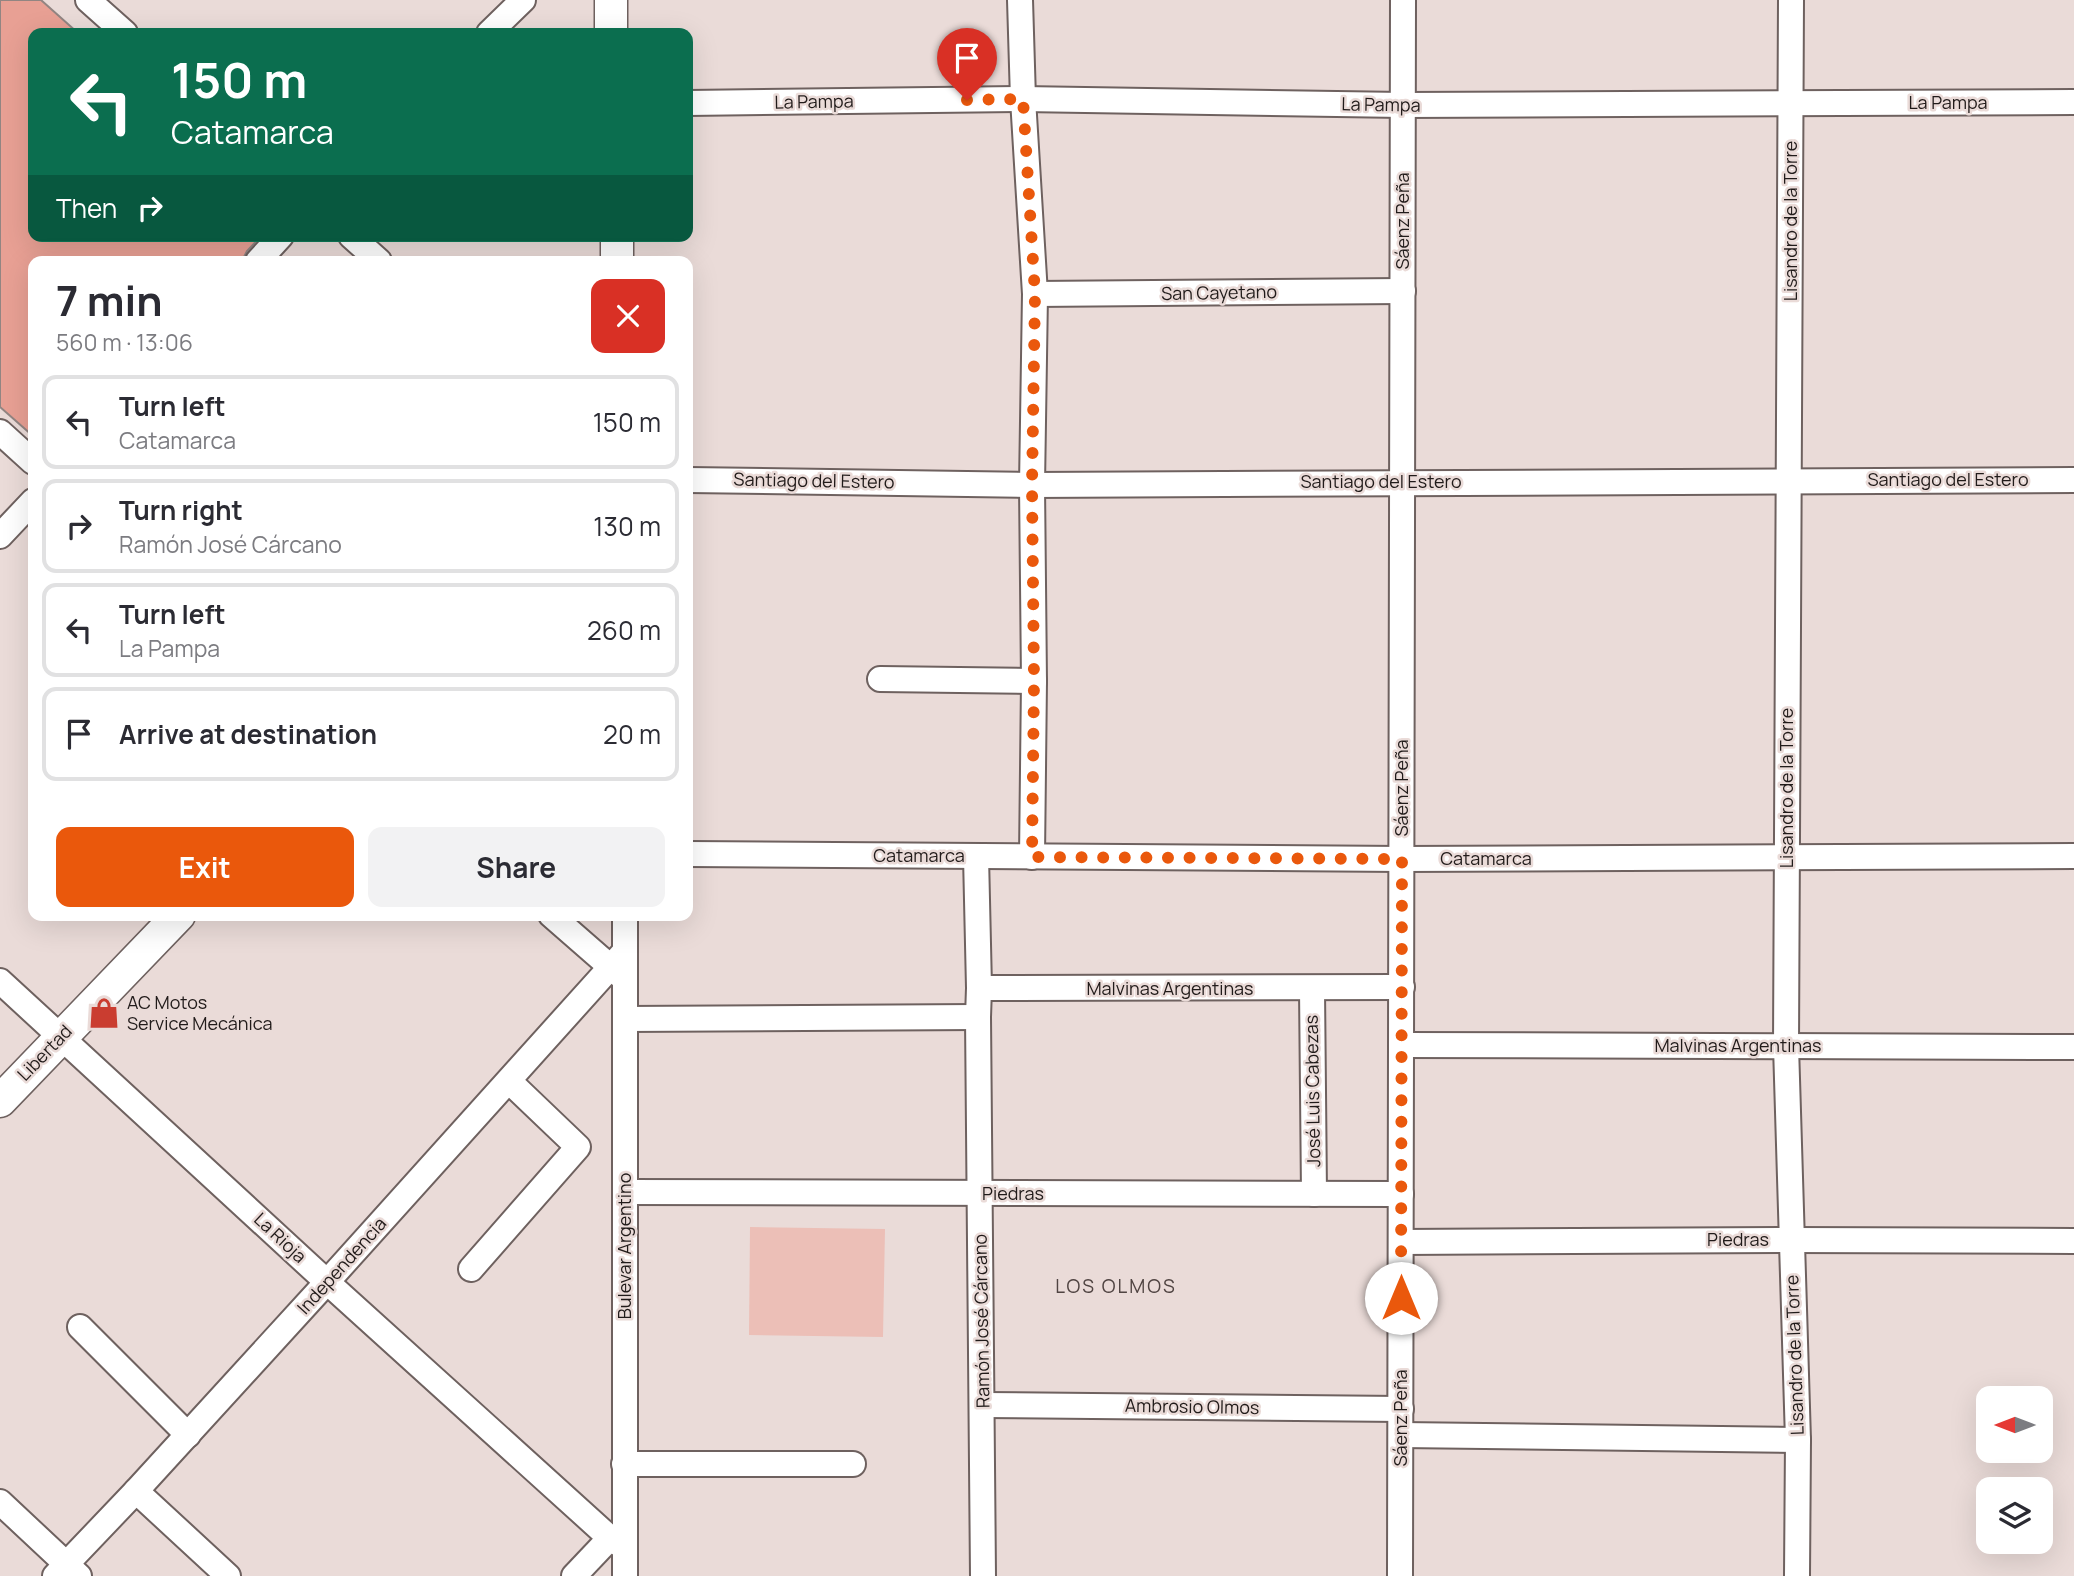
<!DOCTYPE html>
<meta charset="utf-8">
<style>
:root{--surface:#fff;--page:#f2f2f3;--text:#2b2b33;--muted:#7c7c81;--line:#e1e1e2;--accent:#ea580c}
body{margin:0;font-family:Manrope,sans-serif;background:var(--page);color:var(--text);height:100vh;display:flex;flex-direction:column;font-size:26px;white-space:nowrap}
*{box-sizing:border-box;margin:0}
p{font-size:23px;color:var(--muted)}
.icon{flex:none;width:38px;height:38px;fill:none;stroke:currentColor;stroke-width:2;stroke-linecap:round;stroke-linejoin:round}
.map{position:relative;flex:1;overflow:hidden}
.panel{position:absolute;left:28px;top:256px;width:665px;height:665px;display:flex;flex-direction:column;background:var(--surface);border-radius:14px;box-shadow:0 7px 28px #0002}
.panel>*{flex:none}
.top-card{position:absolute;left:28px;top:28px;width:665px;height:214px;border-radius:14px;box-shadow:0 7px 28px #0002;background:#0b6e4f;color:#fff;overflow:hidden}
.needle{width:46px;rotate:270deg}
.tools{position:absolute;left:1976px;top:1386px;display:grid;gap:14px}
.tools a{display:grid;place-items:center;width:77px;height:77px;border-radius:14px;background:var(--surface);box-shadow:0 7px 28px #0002;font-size:35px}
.pin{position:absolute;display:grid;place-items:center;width:60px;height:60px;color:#fff;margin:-72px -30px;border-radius:50% 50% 50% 0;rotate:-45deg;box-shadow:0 0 7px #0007}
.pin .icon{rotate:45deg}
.me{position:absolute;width:77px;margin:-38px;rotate:0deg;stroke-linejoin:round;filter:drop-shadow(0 0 5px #0008)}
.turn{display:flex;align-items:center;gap:24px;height:147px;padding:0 28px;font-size:32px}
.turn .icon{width:91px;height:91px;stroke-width:2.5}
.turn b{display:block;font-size:49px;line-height:60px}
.then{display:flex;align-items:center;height:66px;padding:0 28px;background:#0003;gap:14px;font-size:26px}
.round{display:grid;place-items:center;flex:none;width:74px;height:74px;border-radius:14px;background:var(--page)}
.head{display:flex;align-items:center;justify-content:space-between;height:119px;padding:0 28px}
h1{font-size:42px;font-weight:700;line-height:52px}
.button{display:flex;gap:14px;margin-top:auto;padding:14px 28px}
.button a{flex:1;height:80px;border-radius:14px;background:var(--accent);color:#fff;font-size:28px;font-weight:700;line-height:80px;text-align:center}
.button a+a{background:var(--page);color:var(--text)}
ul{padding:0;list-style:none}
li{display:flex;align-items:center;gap:21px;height:94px;margin:0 14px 10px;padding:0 14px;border:4px solid var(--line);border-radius:14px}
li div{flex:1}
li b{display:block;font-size:26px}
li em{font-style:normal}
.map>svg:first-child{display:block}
.green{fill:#ecbfb7}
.building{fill:#e8a094;stroke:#928582;stroke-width:2}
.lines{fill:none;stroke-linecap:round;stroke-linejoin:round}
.minor-casing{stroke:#6e615f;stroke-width:28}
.major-casing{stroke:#6e615f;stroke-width:35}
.minor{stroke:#fff;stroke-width:24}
.major{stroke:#fff;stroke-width:32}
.route{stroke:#ea580c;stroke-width:12;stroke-dasharray:0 21.6}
.labels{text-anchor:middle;stroke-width:5;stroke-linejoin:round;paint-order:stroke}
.street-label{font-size:18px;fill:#211b1a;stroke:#eadbd8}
.poi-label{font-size:18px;fill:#211b1a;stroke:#eadbd8;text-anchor:start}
.neighbourhood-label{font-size:19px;letter-spacing:2px;fill:#504442;stroke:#eadbd8}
</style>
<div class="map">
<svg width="2074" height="1576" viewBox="0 0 2074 1576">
<rect width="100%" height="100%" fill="#eadbd8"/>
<path class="green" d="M750,1227L885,1229L883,1337L749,1335Z"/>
<path class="building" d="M0,0H41L78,33H33V236H261L247,251L242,261H33V436L0,407Z"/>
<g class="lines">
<defs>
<g id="minor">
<path d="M88,0L125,33"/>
<path d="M1020,0L1023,99L1035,294L1032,485L1034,681L1032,857"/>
<path d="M1791,0L1786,1046L1798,1440L1797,1576"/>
<path d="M489,33L523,0"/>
<path d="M688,103L1023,99L1403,105L2074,102"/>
<path d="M351,236L379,261"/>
<path d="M258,261L281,236"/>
<path d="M1035,294L1403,291"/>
<path d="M0,432L33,462"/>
<path d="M688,480L1032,485L2074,480"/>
<path d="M0,536L33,501"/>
<path d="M880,679L1034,681"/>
<path d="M688,854L1402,859L2074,856"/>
<path d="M976,856L979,988L978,1017L983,1576"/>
<path d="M551,915L622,977"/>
<path d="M0,981L327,1282L610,1538L625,1548"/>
<path d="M979,988L1402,987"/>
<path d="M1312,989L1314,1194"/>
<path d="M625,1019L978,1017"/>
<path d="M1401,1045L2074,1047"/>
<path d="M625,1192L1401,1194"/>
<path d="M1401,1242L1791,1240L2074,1241"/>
<path d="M471,1269L578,1147L509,1081"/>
<path d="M80,1327L188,1435"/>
<path d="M983,1405L1401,1409"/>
<path d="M1401,1435L1798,1440"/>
<path d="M624,1464H853"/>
<path d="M136,1491L228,1576"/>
<path d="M0,1502L79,1576"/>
<path d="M55,1576L136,1491L327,1282L625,951"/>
<path d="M574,1576L610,1538"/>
<path d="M625,1576V915"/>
<path d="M1400,1576L1403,0"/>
</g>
<g id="major">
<path d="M611,0V33"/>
<path d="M617,261V236"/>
<path d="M0,1101L179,915"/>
</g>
</defs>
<use href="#minor" class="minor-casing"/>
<use href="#major" class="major-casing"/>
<use href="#minor" class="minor"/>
<use href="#major" class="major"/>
</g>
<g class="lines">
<path class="route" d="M967,100L1023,99L1035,294L1032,485L1034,681L1032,857L1402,859L1401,1298"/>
</g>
<defs>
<symbol id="shop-bare" viewBox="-9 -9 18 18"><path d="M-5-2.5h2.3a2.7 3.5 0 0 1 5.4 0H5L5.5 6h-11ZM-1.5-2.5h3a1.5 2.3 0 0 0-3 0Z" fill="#ca3d30" stroke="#eadbd8" stroke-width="2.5" paint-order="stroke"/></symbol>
</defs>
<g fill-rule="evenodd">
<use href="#shop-bare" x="82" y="991" width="44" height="44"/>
</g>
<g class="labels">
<g class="street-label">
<text transform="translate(814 102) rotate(-1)" y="6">La Pampa</text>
<text x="1948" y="109">La Pampa</text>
<text transform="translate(1381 105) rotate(1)" y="6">La Pampa</text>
<text transform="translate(1403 221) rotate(-90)" y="6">Sáenz Peña</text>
<text transform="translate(1791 221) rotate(-90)" y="6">Lisandro de la Torre</text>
<text transform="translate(1219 293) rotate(-1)" y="6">San Cayetano</text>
<text x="1948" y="486">Santiago del Estero</text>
<text transform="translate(814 481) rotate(1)" y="6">Santiago del Estero</text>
<text x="1381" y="488">Santiago del Estero</text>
<text transform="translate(1402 788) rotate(-90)" y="6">Sáenz Peña</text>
<text transform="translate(1787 788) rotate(-90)" y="6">Lisandro de la Torre</text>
<text x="919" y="862">Catamarca</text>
<text x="1486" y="865">Catamarca</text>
<text x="1170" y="995">Malvinas Argentinas</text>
<text x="1738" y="1052">Malvinas Argentinas</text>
<text transform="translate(45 1053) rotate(-46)" y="6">Libertad</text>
<text transform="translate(1313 1091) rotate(-91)" y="6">José Luis Cabezas</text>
<text x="1013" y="1200">Piedras</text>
<text transform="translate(280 1238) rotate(43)" y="6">La Rioja</text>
<text x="1738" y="1246">Piedras</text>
<text transform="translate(625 1246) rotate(-90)" y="6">Bulevar Argentino</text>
<text transform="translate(342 1266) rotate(-48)" y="6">Independencia</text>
<text transform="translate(982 1321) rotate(-91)" y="6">Ramón José Cárcano</text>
<text transform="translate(1795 1355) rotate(-92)" y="6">Lisandro de la Torre</text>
<text transform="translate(1192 1407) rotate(1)" y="6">Ambrosio Olmos</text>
<text transform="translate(1401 1418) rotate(-90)" y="6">Sáenz Peña</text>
</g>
<g class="poi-label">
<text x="127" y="1009">AC Motos<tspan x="127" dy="21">Service Mecánica</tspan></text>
</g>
<g class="neighbourhood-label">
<text x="1116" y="1293">LOS OLMOS</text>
</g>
</g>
</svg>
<div class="tools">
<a><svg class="needle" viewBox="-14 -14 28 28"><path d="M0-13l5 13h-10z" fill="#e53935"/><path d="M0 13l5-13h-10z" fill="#7c7c81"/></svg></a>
<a><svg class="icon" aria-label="layers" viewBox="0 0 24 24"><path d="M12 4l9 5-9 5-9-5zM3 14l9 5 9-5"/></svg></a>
</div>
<div class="pin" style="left:967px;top:100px;background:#d93025"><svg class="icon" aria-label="arrive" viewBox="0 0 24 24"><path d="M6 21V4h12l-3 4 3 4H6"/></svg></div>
<svg class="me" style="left:1401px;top:1298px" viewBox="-20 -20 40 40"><circle r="19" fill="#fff"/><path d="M0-13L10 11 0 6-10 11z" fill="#ea580c"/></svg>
<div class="top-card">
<div class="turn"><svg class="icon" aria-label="left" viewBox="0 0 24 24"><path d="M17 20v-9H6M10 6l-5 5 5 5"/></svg><div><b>150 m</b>Catamarca</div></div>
<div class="then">Then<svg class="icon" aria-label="right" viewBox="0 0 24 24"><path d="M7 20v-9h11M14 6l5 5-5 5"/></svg></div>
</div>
<section class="panel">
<div class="head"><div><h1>7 min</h1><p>560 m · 13:06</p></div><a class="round" style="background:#d93025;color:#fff"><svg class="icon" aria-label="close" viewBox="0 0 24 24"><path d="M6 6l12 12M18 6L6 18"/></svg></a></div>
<ul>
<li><svg class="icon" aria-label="left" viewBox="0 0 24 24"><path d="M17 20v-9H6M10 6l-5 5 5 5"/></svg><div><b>Turn left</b><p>Catamarca</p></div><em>150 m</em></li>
<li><svg class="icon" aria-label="right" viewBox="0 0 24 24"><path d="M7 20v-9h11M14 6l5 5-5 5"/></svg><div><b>Turn right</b><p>Ramón José Cárcano</p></div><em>130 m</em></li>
<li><svg class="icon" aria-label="left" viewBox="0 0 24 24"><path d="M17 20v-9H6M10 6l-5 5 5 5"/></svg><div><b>Turn left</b><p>La Pampa</p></div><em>260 m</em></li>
<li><svg class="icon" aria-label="arrive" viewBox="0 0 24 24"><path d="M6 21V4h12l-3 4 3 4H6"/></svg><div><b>Arrive at destination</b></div><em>20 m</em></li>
</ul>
<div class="button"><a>Exit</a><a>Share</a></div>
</section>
</div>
